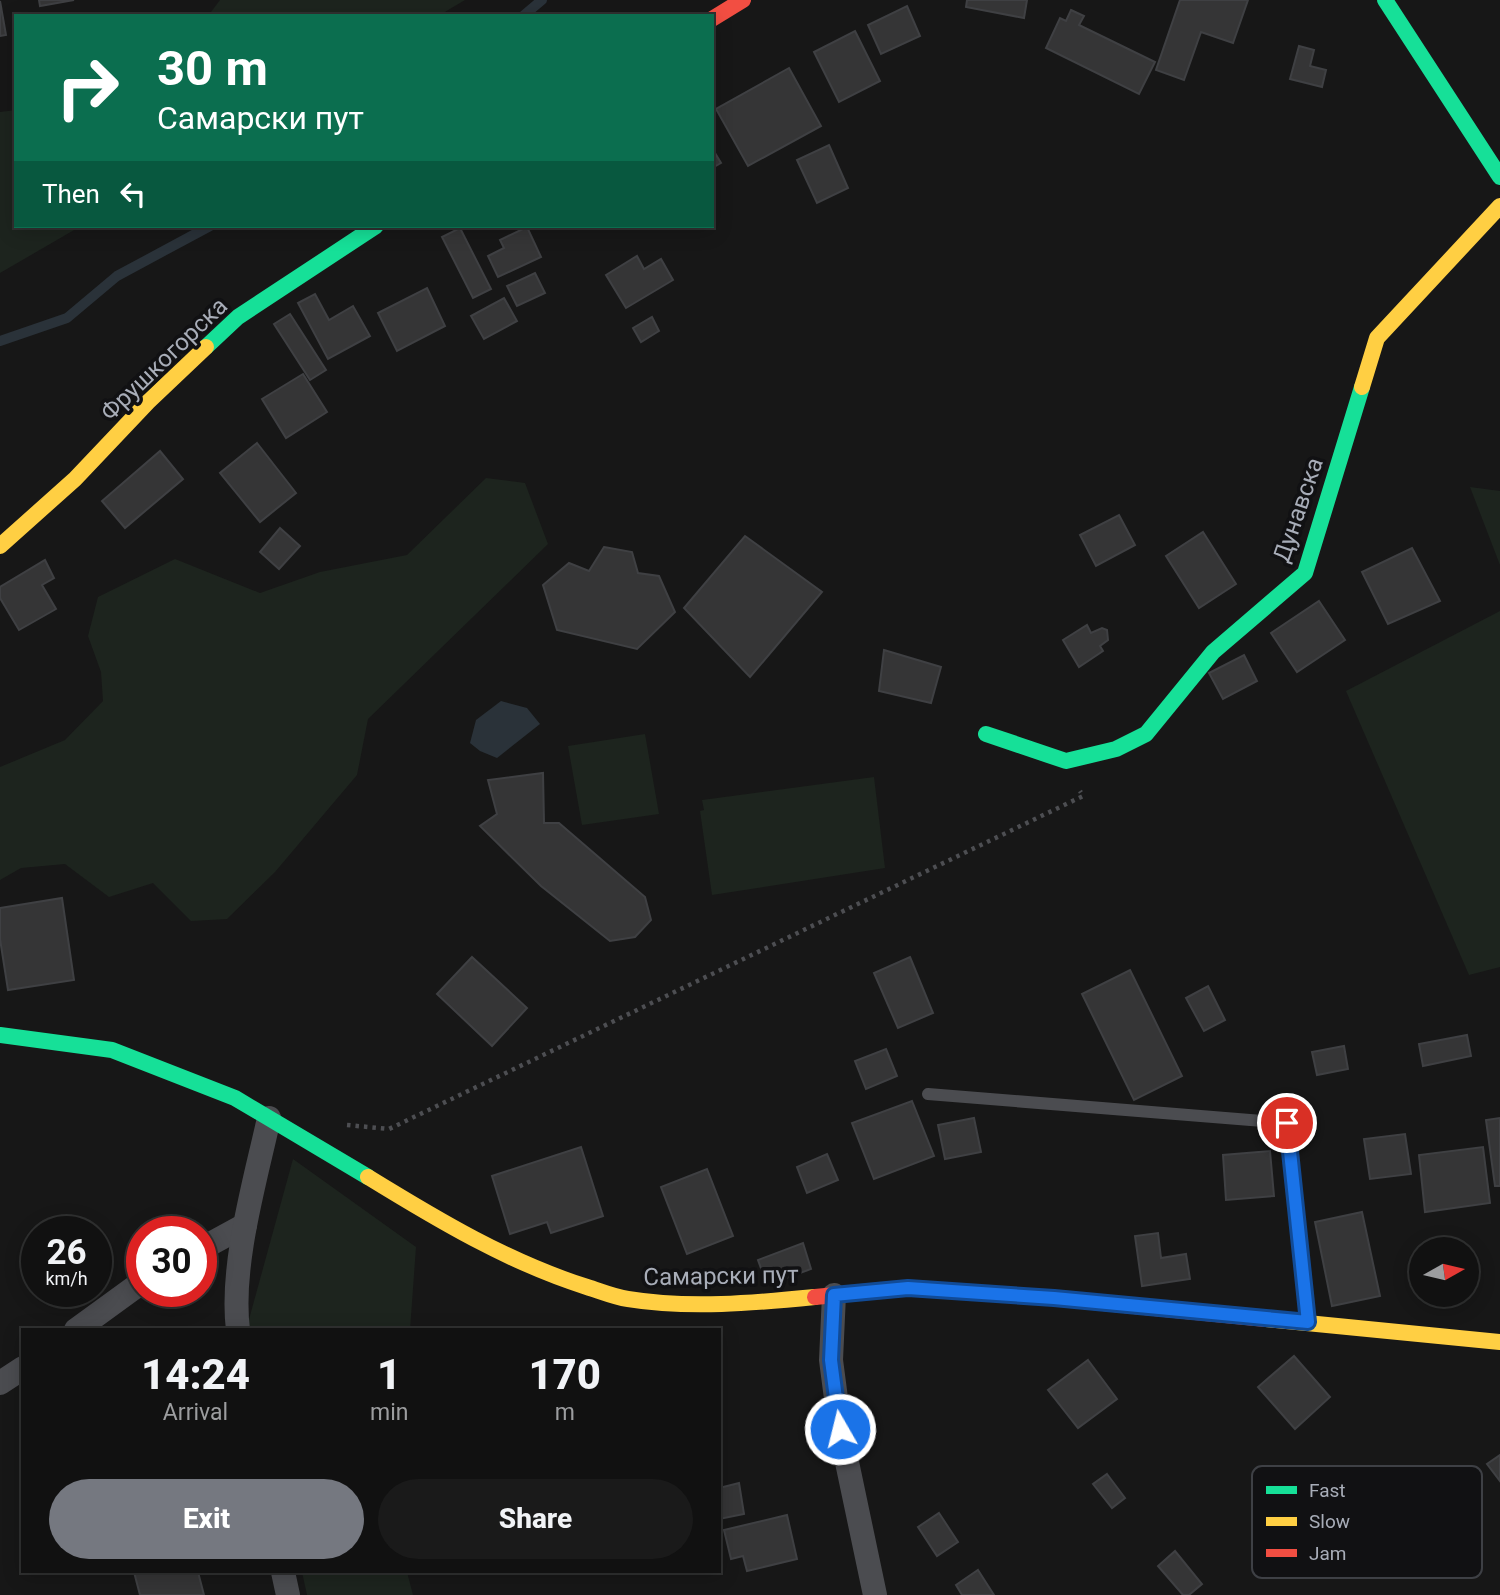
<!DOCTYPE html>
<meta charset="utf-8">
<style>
:root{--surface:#111;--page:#1a1a1a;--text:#f1f3f6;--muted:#9c9d9f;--line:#303131;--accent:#757880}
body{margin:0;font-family:Roboto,sans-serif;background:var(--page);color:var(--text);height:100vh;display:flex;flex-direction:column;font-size:26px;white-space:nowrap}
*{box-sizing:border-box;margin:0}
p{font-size:23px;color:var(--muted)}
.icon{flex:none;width:38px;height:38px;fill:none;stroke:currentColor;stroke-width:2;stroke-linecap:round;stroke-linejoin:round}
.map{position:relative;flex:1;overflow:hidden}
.panel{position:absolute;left:21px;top:1328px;width:700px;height:245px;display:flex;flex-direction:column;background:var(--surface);border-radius:0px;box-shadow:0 4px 18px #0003,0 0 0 2px var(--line)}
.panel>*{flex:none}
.guide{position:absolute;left:14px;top:14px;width:700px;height:214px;border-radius:0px;box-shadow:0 4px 18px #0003,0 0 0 2px var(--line);background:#0b6e4f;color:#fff;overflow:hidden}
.needle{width:46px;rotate:82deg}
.tools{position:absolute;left:1409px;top:1237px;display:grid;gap:14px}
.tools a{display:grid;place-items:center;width:70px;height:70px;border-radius:50%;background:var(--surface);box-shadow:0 4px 18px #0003,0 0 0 2px var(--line);font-size:35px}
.speed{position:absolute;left:21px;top:1216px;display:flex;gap:14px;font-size:35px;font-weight:700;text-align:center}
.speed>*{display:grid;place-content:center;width:91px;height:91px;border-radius:50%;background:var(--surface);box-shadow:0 4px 18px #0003,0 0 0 2px var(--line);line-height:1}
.speed small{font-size:18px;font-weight:400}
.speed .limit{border:10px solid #d22;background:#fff;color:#111}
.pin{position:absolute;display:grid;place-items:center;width:60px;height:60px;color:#fff;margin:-30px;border:4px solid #fff;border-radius:50%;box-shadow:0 2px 7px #0007}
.me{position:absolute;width:77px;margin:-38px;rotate:352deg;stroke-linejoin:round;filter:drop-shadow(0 0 5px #0008)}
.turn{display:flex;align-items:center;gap:24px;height:147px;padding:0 28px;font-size:32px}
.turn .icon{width:91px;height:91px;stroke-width:2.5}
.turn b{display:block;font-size:49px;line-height:60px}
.then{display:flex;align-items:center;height:66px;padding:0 28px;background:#0003;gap:14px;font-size:26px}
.eta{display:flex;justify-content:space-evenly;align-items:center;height:119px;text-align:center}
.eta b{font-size:42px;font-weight:800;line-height:49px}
.cta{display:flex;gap:14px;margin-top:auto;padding:14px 28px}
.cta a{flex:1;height:80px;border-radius:42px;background:var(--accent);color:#fff;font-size:28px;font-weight:800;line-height:80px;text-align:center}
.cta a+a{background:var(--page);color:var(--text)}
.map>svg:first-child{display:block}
.green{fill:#1d241e}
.water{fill:#2a3239}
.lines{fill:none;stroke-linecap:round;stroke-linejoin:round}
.stream{stroke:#2a3239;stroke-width:10}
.building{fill:#353536;stroke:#3f4043;stroke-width:2}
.path{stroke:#4d4e52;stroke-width:4.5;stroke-dasharray:3.5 5;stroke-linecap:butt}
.lane{stroke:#4b4c50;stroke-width:12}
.street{stroke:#4b4c50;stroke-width:24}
.fast{stroke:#16e098;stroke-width:16}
.slow{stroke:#ffcf43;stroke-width:16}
.jam{stroke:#f24e42;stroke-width:16}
.route-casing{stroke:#114b97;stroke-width:18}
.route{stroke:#1a73e8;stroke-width:12}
.labels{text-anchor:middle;stroke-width:7;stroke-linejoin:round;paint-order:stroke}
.street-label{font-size:24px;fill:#a8adb8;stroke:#111113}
.key{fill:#111113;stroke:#3e4045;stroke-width:2}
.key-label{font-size:19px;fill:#a8adb8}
</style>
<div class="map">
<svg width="1500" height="1595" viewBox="0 0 1500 1595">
<rect width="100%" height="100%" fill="#171717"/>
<g class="green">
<path d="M220,0H465L438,16H208Z"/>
<path d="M16,110V226H81L0,273V112Z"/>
<path d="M486,478L525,483L548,544L368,719L357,775L275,872L227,919L191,921L153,883L109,897L65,864L21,868L0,880V767L65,740L103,701L101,672L88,636L98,597L175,559L260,593L320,572L407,555Z"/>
<path d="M1470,487L1500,491V565Z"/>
<path d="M1500,611V967L1469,975L1346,691Z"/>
<path d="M645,734L659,814L582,825L568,746Z"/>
<path d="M874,777L885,868L712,895L700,811L704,810L702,800Z"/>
<path d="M293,1159L416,1247L410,1330H250L248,1323Z"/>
<path d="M302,1572H407L413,1595H307Z"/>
</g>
<path class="water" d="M501,701L527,708L540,724L497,758L480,751L470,743L476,720Z"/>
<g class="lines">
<g class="stream">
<path d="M523,16L542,0"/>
<path d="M0,341L67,318L117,276L210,226"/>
</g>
</g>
<g class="building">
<path d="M39,0H74L40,6Z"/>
<path d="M967,0H1027L1024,18L966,7Z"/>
<path d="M1180,0H1248L1233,43L1201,32L1184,80L1156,70Z"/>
<path d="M0,1L6,35L0,36Z"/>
<path d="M907,6L920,36L881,54L868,25Z"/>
<path d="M1071,10L1084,16L1079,25L1155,62L1139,94L1046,48L1060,18L1066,21Z"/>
<path d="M855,31L880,81L839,102L814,52Z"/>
<path d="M1299,46L1314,50L1310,66L1326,70L1322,87L1290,79Z"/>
<path d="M789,68L821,126L748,166L716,109Z"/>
<path d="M829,145L848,188L817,203L797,160Z"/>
<path d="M712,148L721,163L712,168Z"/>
<path d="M527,227L541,257L498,277L488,256L504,248L500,240Z"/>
<path d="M460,228L491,289L473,298L442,237Z"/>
<path d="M637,256L644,269L661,259L673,280L626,308L606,275Z"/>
<path d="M535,273L545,293L517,306L507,286Z"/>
<path d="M427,288L445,326L397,351L378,313Z"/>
<path d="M315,294L329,320L353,306L370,336L328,359L298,303Z"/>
<path d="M504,298L517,321L484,339L471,316Z"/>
<path d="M290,314L326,370L310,380L274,324Z"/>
<path d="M652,317L659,331L641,342L633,328Z"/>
<path d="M303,374L327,412L286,438L262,399Z"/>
<path d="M257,443L296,493L260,522L220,473Z"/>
<path d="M160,451L183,479L125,528L102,501Z"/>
<path d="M1119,515L1135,545L1096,566L1080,535Z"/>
<path d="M280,528L300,546L279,569L260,552Z"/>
<path d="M1203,532L1236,584L1199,608L1166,556Z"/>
<path d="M745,536L822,592L750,677L684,608Z"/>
<path d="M604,547L632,552L638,573L659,576L675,612L637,649L557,630L543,585L569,563L589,571Z"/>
<path d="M1412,548L1440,601L1388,624L1362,572Z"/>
<path d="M45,560L54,578L42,585L56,609L19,630L0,598V587Z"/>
<path d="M1319,601L1345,640L1297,672L1271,633Z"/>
<path d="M1087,625L1091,633L1102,628L1107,630L1108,640L1100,646L1103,651L1079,667L1063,640Z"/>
<path d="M884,650L941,667L931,703L879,691Z"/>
<path d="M1244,655L1257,681L1223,699L1209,673Z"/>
<path d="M543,773L544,823H559L645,897L651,920L635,937L610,941L541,886L480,826L497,814L488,780Z"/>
<path d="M62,898L74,980L8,990L0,939V908Z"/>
<path d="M472,957L527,1008L492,1046L437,994Z"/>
<path d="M910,957L933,1013L898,1028L874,973Z"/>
<path d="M1130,970L1182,1076L1134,1100L1082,994Z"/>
<path d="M1208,986L1225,1020L1204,1031L1186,998Z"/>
<path d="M1467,1035L1471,1056L1423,1066L1419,1044Z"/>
<path d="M1344,1046L1348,1069L1317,1075L1312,1052Z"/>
<path d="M886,1049L897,1076L866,1089L855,1061Z"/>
<path d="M912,1101L934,1156L874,1179L852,1123Z"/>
<path d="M974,1118L981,1152L945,1159L938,1125Z"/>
<path d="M1500,1118V1186H1495L1486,1120Z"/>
<path d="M1405,1134L1411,1174L1370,1179L1364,1139Z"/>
<path d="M581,1147L603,1216L551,1233L547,1222L510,1234L492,1176Z"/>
<path d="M1483,1147L1490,1203L1425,1212L1419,1155Z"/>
<path d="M1270,1151L1274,1196L1226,1200L1223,1155Z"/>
<path d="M827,1154L838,1180L807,1193L797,1167Z"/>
<path d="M707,1169L733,1236L687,1254L661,1187Z"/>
<path d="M1362,1212L1380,1296L1332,1306L1315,1222Z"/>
<path d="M1158,1233L1161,1258L1186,1254L1190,1279L1142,1286L1135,1236Z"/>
<path d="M803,1243L811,1269L767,1285L758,1260Z"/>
<path d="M1294,1356L1330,1397L1295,1429L1258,1387Z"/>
<path d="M1088,1360L1117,1399L1078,1428L1048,1390Z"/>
<path d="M1500,1455V1481L1487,1464Z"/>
<path d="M1107,1474L1125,1498L1112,1508L1093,1484Z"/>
<path d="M739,1483L744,1514L719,1519V1488Z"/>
<path d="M939,1513L958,1542L937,1556L918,1527Z"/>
<path d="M787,1515L797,1559L747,1571L743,1556L731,1559L724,1530Z"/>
<path d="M1175,1551L1202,1584L1189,1595H1183L1158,1566Z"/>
<path d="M978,1570L994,1595H962L956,1585Z"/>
<path d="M134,1572H198L204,1595H140Z"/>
</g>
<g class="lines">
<path class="path" d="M347,1125L389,1129L1083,796L1080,791"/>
<path class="lane" d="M928,1094L1287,1123L1308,1321"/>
<g class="street">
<path d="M201,1249L245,1225"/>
<path d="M834,1295L831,1360L840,1429L875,1595"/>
<path d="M76,1330L142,1282"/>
<path d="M238,1330C230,1266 255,1182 269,1118"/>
<path d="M0,1383L23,1368"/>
<path d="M283,1572L288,1595"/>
</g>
<g class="fast">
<path d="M1385,0L1500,177"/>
<path d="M206,347L238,317L376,226"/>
<path d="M986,734L1066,761L1116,749L1146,734L1213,652L1305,573L1362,387"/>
<path d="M0,1035L112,1050L235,1098L368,1177"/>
</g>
<g class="slow">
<path d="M1362,387L1377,338L1500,206"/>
<path d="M0,546L75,479L148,402L206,347"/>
<path d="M368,1177C438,1220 508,1262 587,1287C600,1291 614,1297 628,1299C689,1309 754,1303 815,1297"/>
<path d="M1266,1319L1500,1342"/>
</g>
<g class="jam">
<path d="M712,19L743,0"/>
<path d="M815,1297L908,1288L1053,1298L1266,1319"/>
</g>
</g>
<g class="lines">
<defs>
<path id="route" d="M840,1429L831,1360L834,1295L908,1288L1054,1298L1308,1322L1287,1123"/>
</defs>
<use href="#route" class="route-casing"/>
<use href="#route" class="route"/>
</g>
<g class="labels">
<g class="street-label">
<text transform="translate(164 359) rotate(-44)" y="8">Фрушкогорска</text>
<text transform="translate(1298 510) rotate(-71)" y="8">Дунавска</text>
<text transform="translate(721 1276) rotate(-1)" y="8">Самарски пут</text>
</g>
</g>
<rect x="1252" y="1466" width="230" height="112" rx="10" class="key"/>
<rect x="1266" y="1486" width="31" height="8" fill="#16e098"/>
<rect x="1266" y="1517" width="31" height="9" fill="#ffcf43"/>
<rect x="1266" y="1549" width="31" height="8" fill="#f24e42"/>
<g class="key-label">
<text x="1309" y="1497">Fast</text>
<text x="1309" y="1528">Slow</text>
<text x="1309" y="1560">Jam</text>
</g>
</svg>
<div class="tools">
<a><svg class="needle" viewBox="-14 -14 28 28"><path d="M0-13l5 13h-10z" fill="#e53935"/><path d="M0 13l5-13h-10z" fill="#9c9d9f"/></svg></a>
</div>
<div class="speed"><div>26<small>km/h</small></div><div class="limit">30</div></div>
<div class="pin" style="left:1287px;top:1123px;background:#d93025"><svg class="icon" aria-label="arrive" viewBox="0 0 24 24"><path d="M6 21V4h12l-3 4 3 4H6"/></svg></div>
<svg class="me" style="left:840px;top:1429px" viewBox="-20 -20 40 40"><circle r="17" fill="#1a73e8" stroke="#fff" stroke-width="3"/><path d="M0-11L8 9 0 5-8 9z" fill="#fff"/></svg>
<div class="guide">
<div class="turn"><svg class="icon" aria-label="right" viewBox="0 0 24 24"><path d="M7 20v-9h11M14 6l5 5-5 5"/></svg><div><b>30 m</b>Самарски пут</div></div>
<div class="then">Then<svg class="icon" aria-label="left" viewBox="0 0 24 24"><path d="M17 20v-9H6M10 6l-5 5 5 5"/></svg></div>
</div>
<section class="panel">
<div class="eta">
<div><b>14:24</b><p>Arrival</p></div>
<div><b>1</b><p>min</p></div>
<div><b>170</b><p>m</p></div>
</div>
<div class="cta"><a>Exit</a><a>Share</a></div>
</section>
</div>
